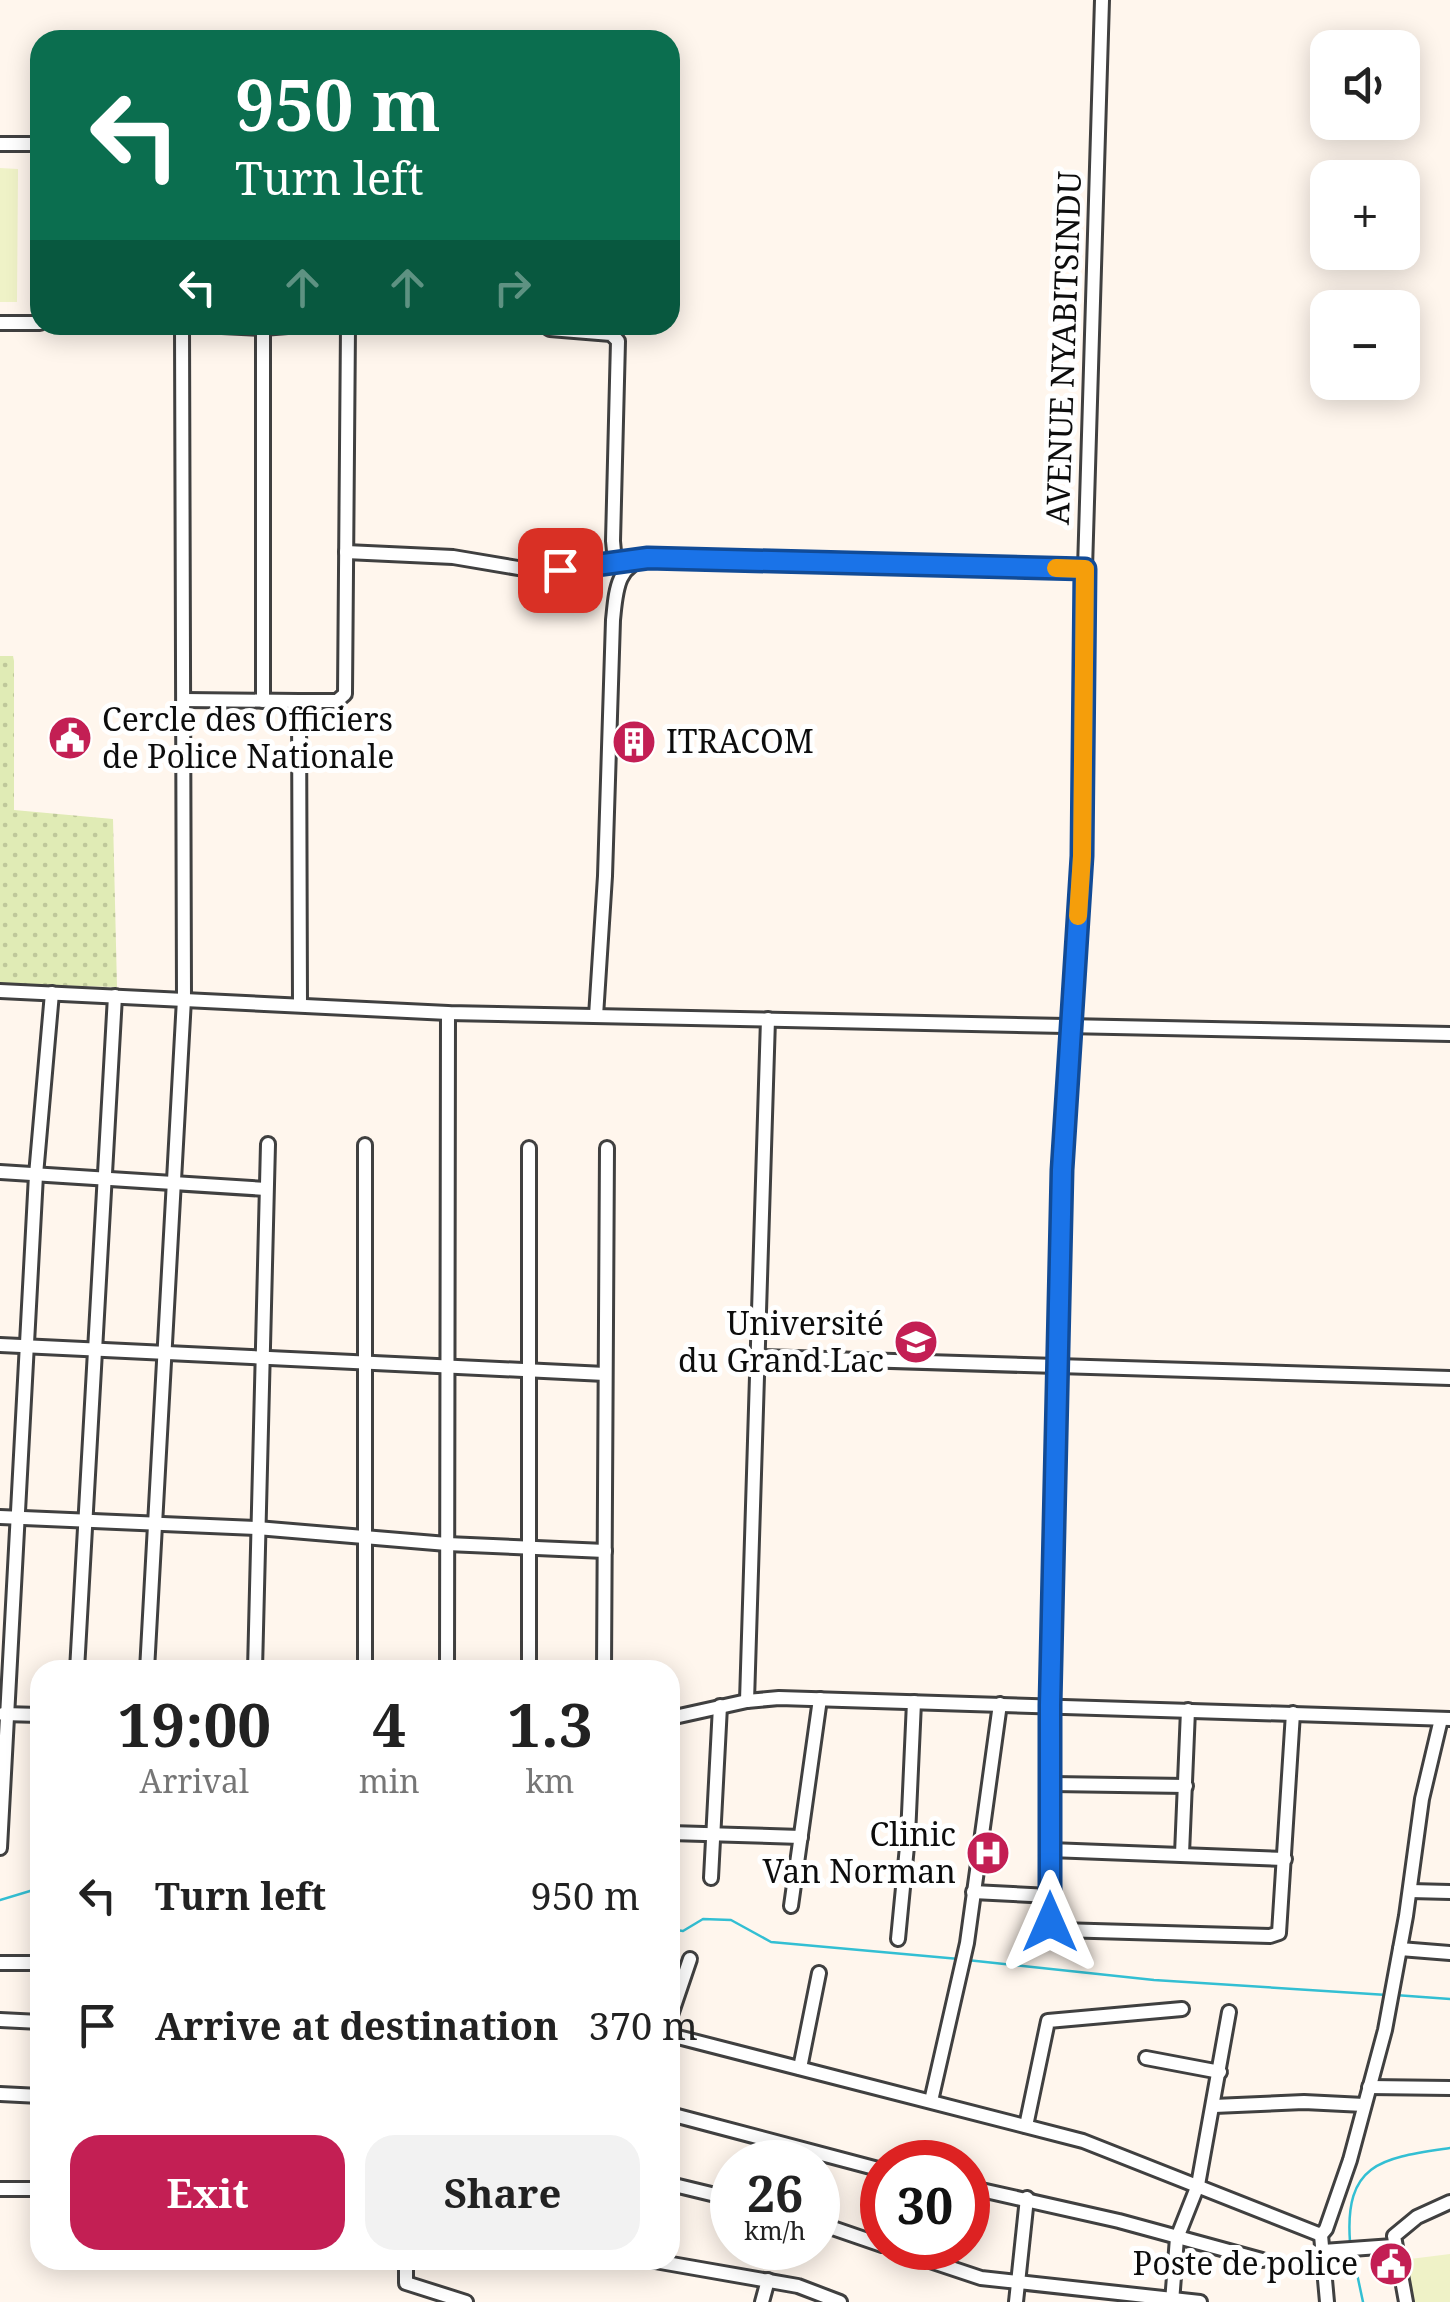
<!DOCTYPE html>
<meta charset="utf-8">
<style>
:root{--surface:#fff;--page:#f2f2f2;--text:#222;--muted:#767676;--accent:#c31f54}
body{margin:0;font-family:"Noto Serif",serif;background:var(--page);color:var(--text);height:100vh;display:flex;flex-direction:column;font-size:38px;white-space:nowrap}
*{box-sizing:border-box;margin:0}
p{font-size:32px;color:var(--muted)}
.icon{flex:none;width:55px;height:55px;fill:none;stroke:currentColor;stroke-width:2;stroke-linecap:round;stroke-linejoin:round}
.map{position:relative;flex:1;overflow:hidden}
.sheet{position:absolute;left:30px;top:1660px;width:650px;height:610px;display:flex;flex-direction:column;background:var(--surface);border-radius:30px;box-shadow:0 5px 25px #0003}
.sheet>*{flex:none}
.banner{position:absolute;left:30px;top:30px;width:650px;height:305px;border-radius:30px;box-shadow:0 5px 25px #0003;background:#0b6e4f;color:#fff;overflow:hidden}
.fabs{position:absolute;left:1310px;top:30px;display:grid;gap:20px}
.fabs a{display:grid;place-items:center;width:110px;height:110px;border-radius:20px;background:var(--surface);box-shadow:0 5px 25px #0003;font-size:50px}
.speed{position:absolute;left:710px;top:2140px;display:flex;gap:20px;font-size:50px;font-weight:700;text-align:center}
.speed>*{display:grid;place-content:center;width:130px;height:130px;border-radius:50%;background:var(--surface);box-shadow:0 5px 25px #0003;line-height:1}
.speed small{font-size:25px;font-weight:400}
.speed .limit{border:15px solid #d22;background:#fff;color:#111}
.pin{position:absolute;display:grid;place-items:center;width:85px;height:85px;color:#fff;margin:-42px;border-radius:20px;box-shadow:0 5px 15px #0006}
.me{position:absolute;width:110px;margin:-55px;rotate:0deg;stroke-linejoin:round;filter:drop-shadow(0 0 8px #0008)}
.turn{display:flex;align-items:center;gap:35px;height:210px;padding:0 40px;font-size:45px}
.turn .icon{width:130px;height:130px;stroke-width:2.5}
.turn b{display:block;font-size:70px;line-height:85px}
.lanes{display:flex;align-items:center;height:95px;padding:0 40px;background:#0003;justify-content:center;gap:50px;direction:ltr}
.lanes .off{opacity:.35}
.eta{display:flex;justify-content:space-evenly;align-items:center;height:170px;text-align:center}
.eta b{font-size:60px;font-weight:700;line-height:70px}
.cta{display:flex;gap:20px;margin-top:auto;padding:20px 40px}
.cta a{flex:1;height:115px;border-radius:30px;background:var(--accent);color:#fff;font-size:40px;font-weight:700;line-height:115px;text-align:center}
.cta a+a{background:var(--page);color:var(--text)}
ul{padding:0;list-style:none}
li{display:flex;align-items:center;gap:30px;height:130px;padding:0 40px}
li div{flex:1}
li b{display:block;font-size:38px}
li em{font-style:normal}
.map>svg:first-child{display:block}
.grass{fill:url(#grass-dots)}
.pitch{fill:#eff2c7}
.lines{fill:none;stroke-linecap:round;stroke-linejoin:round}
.stream{stroke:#33bfd3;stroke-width:2.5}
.minor-casing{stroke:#404040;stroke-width:18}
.minor{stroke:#fff;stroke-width:12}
.route-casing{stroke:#114b97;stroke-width:25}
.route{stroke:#1a73e8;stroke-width:18}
.slow{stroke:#f59e0b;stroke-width:18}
.labels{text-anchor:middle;stroke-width:10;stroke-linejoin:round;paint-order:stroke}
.street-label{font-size:32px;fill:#0d0d0d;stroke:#fff}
.poi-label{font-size:32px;fill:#0d0d0d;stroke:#fff;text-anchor:end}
</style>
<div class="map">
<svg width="1450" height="2302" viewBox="0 0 1450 2302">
<defs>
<pattern id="grass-dots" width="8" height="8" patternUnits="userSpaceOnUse" patternTransform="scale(2.5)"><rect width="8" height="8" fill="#e0ebb5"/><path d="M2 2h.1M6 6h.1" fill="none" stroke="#bfc89a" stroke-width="1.8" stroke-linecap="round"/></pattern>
</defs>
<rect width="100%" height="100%" fill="#fff6ed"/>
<path class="grass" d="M0,656H13L14,661V810L113,819L117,987L0,984Z"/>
<g class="pitch">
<path d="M0,168L18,169L17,302H0Z"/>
<path d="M1450,2254V2302H1407L1402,2260Z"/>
</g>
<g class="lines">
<g class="stream">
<path d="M0,1900L40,1888"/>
<path d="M670,1929L683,1931L703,1919L731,1920L771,1942L959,1959"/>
<path d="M967,1960L1154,1980L1387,1995"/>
<path d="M1395,1995L1450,1999"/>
<path d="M1350,2242C1344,2161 1384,2158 1450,2148"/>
<path d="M1353,2255L1363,2302"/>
</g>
<defs>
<g id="minor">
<path d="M1102,0L1085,569L1082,856L1062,1170L1050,1705V1922L1059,1930L1270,1936L1279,1933L1293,1713"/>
<path d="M0,144H40"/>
<path d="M0,323H40"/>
<path d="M202,325L263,328L300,325"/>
<path d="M544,325L550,329L611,334L618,341L613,541L615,562L634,561"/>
<path d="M300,326L384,325"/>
<path d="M346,552L453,557L530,570L584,567L615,562"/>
<path d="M184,700L299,701"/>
<path d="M263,701V328"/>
<path d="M0,991L448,1013L1450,1034"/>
<path d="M300,1005L299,701H337L345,694L348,326"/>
<path d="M596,1016L605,876L613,620C616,592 616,565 648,558L1085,569"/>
<path d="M0,1172L266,1189"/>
<path d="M0,1345L605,1374"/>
<path d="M759,1357L1450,1378"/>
<path d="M0,1517L257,1528L447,1544L605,1551"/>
<path d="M77,1670L115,996"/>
<path d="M147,1670L184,999L182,325"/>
<path d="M255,1670L268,1144"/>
<path d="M365,1670V1145"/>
<path d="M447,1670L448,1013"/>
<path d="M529,1670V1148"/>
<path d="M604,1670L607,1148"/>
<path d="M747,1701L768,1019"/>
<path d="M3,1714L40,1715"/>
<path d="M670,1718L747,1701L779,1698L1450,1719"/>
<path d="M1052,1784L1186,1786"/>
<path d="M670,1833L801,1837"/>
<path d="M0,1848L36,1175L52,993"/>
<path d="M1050,1850L1285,1859"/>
<path d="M1182,1854L1188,1710"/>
<path d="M711,1878L720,1706"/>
<path d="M1410,1891L1450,1892"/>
<path d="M973,1892L1050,1896"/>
<path d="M791,1906L820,1699"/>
<path d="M898,1939L908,1836L914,1702"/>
<path d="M1400,1949L1450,1953"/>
<path d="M0,1963H40"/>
<path d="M670,2018L690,1959"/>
<path d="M0,2020L40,2022"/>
<path d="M670,2035L1083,2141L1321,2235"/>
<path d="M1146,2058L1220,2072"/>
<path d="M800,2068L819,1973"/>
<path d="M1369,2087L1450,2088"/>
<path d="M0,2094L40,2096"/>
<path d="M931,2101L967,1943L1000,1704"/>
<path d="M1214,2106L1304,2102L1364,2105"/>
<path d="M670,2114L882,2170"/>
<path d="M1026,2126L1048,2021L1182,2009"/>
<path d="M670,2184L732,2199"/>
<path d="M968,2187L1119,2221L1262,2260"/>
<path d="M0,2189H40"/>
<path d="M818,2223L882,2245"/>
<path d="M891,2248L981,2278L1200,2302"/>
<path d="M1323,2251L1393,2246"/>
<path d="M406,2260V2283L466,2302"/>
<path d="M649,2260L798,2286L840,2302"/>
<path d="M762,2302L768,2280"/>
<path d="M1016,2302L1027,2198"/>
<path d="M1172,2302L1177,2238L1198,2185L1229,2012"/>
<path d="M1327,2302L1321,2235L1326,2229L1350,2160L1385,2030L1406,1916L1422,1799L1441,1719"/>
<path d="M1406,2302L1394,2236L1417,2217L1450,2202"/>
</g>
</defs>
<use href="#minor" class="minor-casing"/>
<use href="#minor" class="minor"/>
</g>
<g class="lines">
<defs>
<path id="route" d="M560,570L648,558L1085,569L1082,856L1062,1170L1050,1705V1922"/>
</defs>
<use href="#route" class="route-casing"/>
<use href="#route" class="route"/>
<path class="slow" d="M1056,568L1085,569L1082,856L1078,916"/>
</g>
<defs>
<symbol id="civic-disc" viewBox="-11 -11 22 22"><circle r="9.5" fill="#c31f54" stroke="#fff"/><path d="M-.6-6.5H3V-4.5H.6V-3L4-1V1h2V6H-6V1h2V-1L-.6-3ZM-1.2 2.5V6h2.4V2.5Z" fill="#fff"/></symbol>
<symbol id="building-disc" viewBox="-11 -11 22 22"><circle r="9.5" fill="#c31f54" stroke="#fff"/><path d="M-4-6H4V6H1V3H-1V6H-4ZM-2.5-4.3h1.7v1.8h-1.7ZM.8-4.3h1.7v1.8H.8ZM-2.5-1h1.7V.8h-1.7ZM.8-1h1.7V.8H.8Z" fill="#fff"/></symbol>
<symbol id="university-disc" viewBox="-11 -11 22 22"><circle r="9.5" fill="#c31f54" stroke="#fff"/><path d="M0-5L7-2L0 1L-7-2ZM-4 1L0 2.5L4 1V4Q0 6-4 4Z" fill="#fff"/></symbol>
<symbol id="hospital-disc" viewBox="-11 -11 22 22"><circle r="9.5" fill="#c31f54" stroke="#fff"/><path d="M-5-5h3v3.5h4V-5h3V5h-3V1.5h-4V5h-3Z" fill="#fff"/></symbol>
</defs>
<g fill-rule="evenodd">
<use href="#civic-disc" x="45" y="713" width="50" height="50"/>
<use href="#building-disc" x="609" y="717" width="50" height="50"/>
<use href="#university-disc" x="891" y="1317" width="50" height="50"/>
<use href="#hospital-disc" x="963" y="1828" width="50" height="50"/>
<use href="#civic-disc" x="1366" y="2239" width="50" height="50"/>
</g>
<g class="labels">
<g class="street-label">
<text transform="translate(1064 348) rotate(-88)" y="11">AVENUE NYABITSINDU</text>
</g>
<g class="poi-label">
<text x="102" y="731" text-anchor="start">Cercle des Officiers<tspan x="102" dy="37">de Police Nationale</tspan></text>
<text x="666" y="753" text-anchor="start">ITRACOM</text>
<text x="884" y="1335">Université<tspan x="884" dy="37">du Grand Lac</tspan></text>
<text x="956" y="1846">Clinic<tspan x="956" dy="37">Van Norman</tspan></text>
<text x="1358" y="2275">Poste de police</text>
</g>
</g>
</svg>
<div class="fabs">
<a><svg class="icon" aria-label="sound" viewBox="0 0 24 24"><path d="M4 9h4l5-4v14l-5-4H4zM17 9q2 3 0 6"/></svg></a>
<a>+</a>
<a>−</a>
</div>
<div class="speed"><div>26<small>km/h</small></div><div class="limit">30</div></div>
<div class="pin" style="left:560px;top:570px;background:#d93025"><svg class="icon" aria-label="arrive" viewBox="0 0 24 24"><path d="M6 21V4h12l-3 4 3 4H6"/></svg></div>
<svg class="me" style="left:1050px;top:1922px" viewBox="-20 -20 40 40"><path d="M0-17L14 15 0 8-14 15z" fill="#1a73e8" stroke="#fff" stroke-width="4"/></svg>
<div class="banner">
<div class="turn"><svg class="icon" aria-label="left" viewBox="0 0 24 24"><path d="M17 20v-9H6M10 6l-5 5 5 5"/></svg><div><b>950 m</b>Turn left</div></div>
<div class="lanes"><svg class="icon" aria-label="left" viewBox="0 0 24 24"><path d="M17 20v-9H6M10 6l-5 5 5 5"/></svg><svg class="icon off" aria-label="ahead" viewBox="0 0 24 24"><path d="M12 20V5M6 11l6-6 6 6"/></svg><svg class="icon off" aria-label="ahead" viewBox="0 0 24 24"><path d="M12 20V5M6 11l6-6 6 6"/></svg><svg class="icon off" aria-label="right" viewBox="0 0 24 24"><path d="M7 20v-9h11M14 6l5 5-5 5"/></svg></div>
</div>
<section class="sheet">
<div class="eta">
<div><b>19:00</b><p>Arrival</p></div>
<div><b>4</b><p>min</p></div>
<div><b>1.3</b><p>km</p></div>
</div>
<ul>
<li><svg class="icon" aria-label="left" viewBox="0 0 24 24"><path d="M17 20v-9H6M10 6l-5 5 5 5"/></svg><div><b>Turn left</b></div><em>950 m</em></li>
<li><svg class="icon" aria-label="arrive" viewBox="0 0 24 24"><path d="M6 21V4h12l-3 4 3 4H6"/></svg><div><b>Arrive at destination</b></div><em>370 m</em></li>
</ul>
<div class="cta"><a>Exit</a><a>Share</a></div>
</section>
</div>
